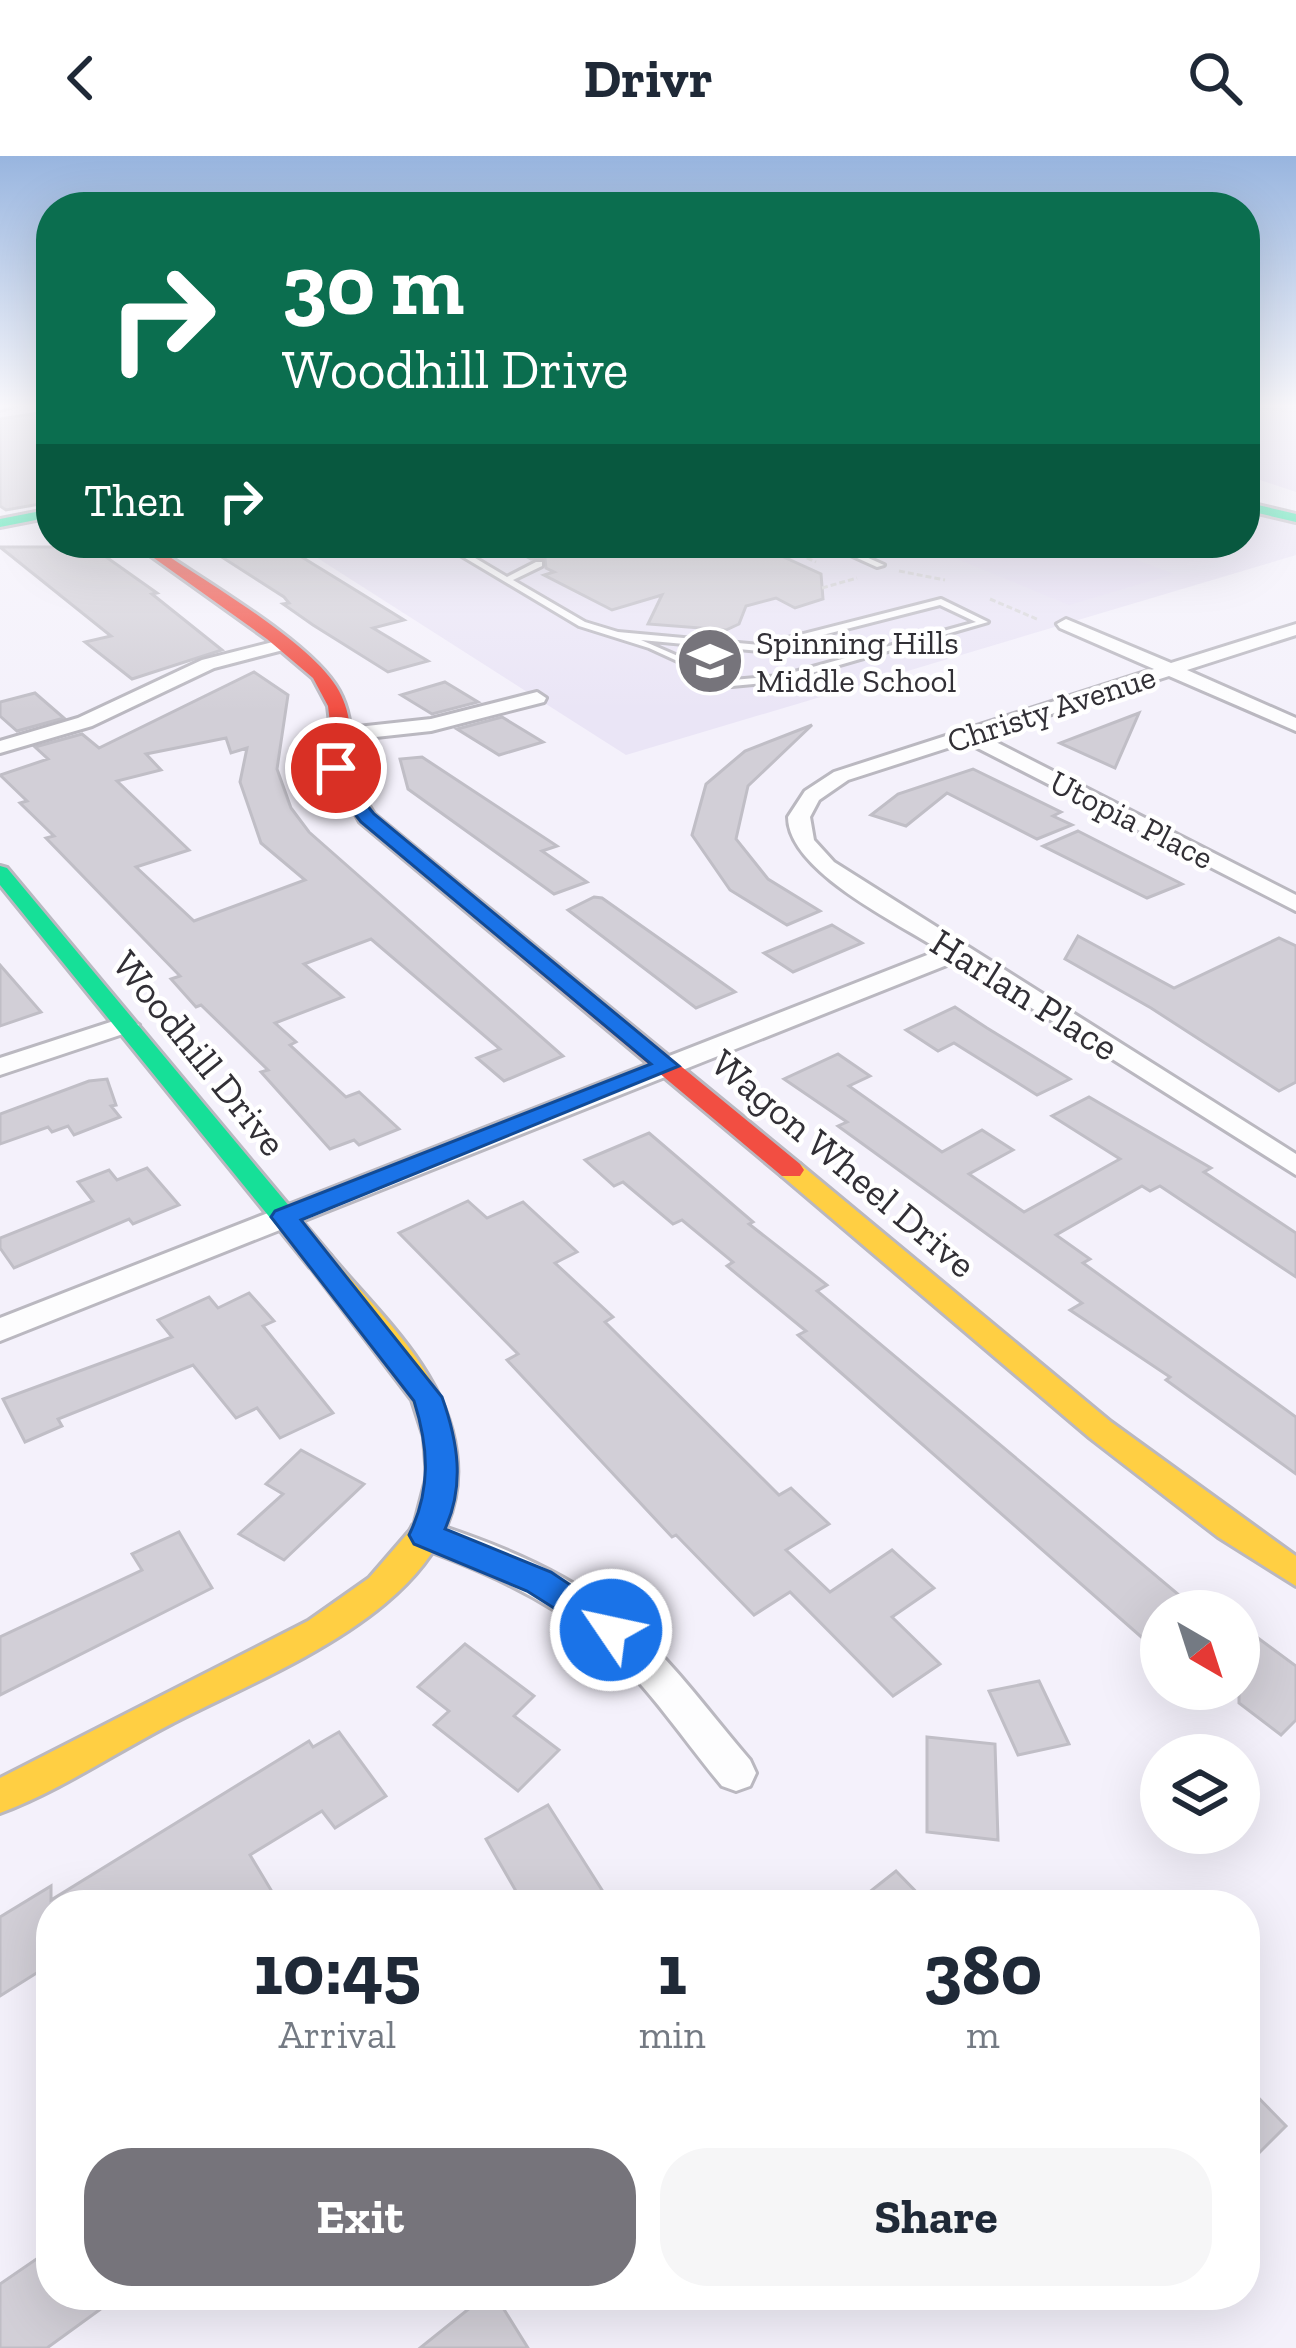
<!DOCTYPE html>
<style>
:root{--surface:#fff;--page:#f6f6f7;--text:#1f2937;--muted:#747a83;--accent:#76747b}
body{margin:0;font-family:"Zilla Slab",serif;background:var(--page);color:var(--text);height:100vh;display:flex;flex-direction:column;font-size:45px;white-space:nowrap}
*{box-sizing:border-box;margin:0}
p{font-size:39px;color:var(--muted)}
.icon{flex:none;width:66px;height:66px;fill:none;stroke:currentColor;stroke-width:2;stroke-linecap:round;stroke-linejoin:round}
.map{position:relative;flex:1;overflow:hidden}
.sheet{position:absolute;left:36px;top:1734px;width:1224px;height:420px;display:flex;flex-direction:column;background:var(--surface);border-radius:48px;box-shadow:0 12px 48px #0002}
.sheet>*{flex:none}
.banner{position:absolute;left:36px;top:36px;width:1224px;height:366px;border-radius:48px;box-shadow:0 12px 48px #0002;background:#0b6e4f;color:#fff;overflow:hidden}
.needle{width:78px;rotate:141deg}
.buttons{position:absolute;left:1140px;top:1434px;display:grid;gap:24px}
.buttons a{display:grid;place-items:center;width:120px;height:120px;border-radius:50%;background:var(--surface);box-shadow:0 12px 48px #0002;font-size:60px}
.pin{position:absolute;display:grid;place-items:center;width:102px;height:102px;color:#fff;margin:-51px;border:6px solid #fff;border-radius:50%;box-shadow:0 3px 12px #0007}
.me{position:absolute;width:132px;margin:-66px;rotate:304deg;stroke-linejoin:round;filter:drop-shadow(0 0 9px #0008)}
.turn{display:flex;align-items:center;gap:42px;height:252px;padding:0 48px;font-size:54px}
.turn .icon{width:156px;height:156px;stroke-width:2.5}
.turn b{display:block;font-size:84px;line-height:102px}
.then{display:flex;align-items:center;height:114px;padding:0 48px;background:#0003;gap:24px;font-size:45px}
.eta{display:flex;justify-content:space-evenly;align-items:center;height:204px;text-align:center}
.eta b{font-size:72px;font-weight:700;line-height:84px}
.action{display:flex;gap:24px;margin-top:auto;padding:24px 48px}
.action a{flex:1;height:138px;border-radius:48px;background:var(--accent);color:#fff;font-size:48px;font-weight:700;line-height:138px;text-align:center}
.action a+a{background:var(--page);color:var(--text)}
header{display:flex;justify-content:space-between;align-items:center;height:156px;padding:0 48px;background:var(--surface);font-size:54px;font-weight:700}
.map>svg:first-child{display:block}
.built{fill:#eae5f6}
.green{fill:#e9e2f7}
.building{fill:#d2cfd7;stroke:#c0bec6;stroke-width:3;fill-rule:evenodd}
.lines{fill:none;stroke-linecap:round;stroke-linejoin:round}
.lane-casing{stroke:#bab8c0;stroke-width:6}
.street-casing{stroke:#bab8c0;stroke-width:6}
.fast-casing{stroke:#bab8c0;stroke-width:6}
.slow-casing{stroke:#bab8c0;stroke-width:6}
.jam-casing{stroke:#bab8c0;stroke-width:6}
.path{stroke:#d8d7da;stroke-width:3;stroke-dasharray:6 3;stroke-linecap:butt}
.lane{fill:#fdfdfe;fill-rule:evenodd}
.street{fill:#fdfdfe;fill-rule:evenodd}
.fast{fill:#16e098;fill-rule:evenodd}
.slow{fill:#ffcf43;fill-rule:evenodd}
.jam{fill:#f24e42;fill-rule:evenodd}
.route{fill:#1a73e8;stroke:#114b97;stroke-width:3}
.labels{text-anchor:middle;stroke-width:9;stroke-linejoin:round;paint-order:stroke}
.far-poi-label{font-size:33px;fill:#323036;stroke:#fff;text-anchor:start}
.far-street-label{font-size:33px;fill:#323036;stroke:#fff}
.street-label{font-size:39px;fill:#323036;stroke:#fff}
</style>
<header><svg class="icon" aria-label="back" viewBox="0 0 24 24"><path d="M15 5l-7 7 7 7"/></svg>Drivr<svg class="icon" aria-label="search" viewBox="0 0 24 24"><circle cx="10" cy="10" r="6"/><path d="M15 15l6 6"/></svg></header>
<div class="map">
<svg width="1296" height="2192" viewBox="0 0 1296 2192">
<rect width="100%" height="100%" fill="#f4f1fb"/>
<path class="built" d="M1245,350L1296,362V399L626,599L294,387H1245Z"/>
<g class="green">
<path d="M1245,248H1296V336L1245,319Z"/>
<path d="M918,387H1092L1174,418L1069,449Z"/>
</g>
<g class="building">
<path d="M51,255V346L6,354L0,350V263Z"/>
<path d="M200,387H279L404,464L373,472L428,505L388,516L313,469L283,448L289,447L284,441Z"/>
<path d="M502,387H753L821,418L823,443L795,452L776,442L746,450L739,468L726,474L648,468L662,439L612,454L544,419L554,416L546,412L545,403H531Z"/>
<path d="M0,391H92L157,437L152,438L222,494L132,523L85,486L111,480Z"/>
<path d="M254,516L288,539L277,613L291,652L309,676L563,900L504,925L477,902L500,893L371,783L304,808L343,841L275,867L296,886L290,889L346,941L359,936L399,973L359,989L354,984L330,993L261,916L268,914L201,849L196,851L171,823L180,820L46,682L54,680L20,647L27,645L0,619L48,603L35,591L82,578L99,592ZM226,582L231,597L247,592L240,626L261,687L305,724L194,765L136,711L189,694L117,625L161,614L146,598Z"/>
<path d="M445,526L478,546L432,558L401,539Z"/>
<path d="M35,537L64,562L17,575L0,560V546Z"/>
<path d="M1139,557L1115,612L1060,587Z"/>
<path d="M502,561L543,586L499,599L457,573Z"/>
<path d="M812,569L748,630L736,683L768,723L820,755L787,769L730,734L692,679L706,628L745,595Z"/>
<path d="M422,601L557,690L542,695L587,726L554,738L408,633L400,603Z"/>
<path d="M973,613L1061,656L1053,660L1072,669L1037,683L947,637L906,670L871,659L898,638Z"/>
<path d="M1078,675L1182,728L1147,742L1043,690Z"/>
<path d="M594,741L602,742L735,836L696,852L568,754Z"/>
<path d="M832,769L862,787L793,816L764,797Z"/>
<path d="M1078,780L1174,832L1279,782L1296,790V926L1279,935L1151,852L1065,803Z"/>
<path d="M0,809L41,856L0,870Z"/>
<path d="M955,851L987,872L1070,923L1037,939L954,887L938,895L906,874Z"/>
<path d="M838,898L870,920L849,930L942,996L982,974L1013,994L969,1018L1024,1056L1120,1003L1052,960L1089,941L1211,1012L1204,1016L1296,1077V1121L1160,1030L1150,1035L1142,1030L1056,1079L1090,1103L1083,1107L1296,1261V1318L1166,1224L1170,1221L1070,1154L1082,1147L838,970L847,966L784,923Z"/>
<path d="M107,923L116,949L111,950L120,961L74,979L68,970L52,976L48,971L0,988V958L89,925Z"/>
<path d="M649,977L753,1066L749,1068L827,1129L817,1135L1198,1455H1161V1475L1147,1486L798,1179L806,1175L727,1110L733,1106L682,1064L673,1068L623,1026L614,1030L585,1004Z"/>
<path d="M147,1012L179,1049L133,1068L129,1063L14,1112L0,1092V1082L93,1045L78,1026L109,1014L117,1024Z"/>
<path d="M468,1045L487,1062L523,1046L577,1096L555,1107L613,1161L605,1166L779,1339L791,1332L829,1368L786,1394L830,1436L892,1394L934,1432L892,1461L940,1508L893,1540L790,1436L754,1459L676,1379L672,1381L507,1204L518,1198L399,1077Z"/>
<path d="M249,1137L274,1165L263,1170L333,1257L280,1282L257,1252L236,1262L193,1209L58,1263L62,1270L25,1286L3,1243L172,1181L158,1164L209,1141L218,1152Z"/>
<path d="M301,1294L364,1328L284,1404L239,1378L283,1338L266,1328Z"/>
<path d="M179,1376L212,1432L0,1539V1481L142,1414L132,1398Z"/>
<path d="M1239,1468L1296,1510V1564L1281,1579L1239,1547Z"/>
<path d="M465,1488L534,1540L514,1560L559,1594L518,1635L434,1569L449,1555L418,1531Z"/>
<path d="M1039,1525L1069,1588L1018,1599L989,1535Z"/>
<path d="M339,1576L386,1640L335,1672L322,1655L250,1699L280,1749H51V1808L0,1840V1761L51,1730V1744L309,1585L313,1591Z"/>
<path d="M927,1581L995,1588L998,1684L927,1676Z"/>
<path d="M548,1649L602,1734L575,1749H524L486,1683Z"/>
<path d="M896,1715L929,1749H853Z"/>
<path d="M1245,1928L1286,1970L1245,2011Z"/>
<path d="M51,2093V2139H120L47,2192H0V2128Z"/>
<path d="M486,2139H495L528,2192H420Z"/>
</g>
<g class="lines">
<defs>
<g id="lane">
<path d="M440,387H450L507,421L536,406H542V410L513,424L585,466L618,476L760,489L941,443L988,466L784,525L732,530L649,492L579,470ZM940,449L976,466L780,520L733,524L641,484L760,495Z"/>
<path d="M824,387H835L884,409L877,411Z"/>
</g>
<g id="street">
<path d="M0,248H20L0,254Z"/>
<path d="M1066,463L1171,507L1296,468V479L1187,514L1296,562V575L1169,520L984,580L1296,739V755L966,586L848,624L819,644L810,661L814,684L834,706L1296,998V1019L957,805L0,1185V1162L940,794C898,767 788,715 788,661L805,635L834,616L1154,513L1060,472L1057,468Z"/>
<path d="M281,484L290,489L287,493L214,512L92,570L0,597V585L78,562L202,504Z"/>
<path d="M537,536L546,542L544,546L431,575L339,585L329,579L339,573L431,563Z"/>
<path d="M126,861L139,869L135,874L0,919V902Z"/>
<path d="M426,1365C498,1388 576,1419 633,1471C677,1511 712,1560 750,1604L756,1617L750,1630L736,1635L722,1630C681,1581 644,1523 594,1482C541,1439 477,1412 413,1389L408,1379L413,1369Z"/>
</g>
<g id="fast">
<path d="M1245,346L1296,358V366L1245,354Z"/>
<path d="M51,353V361L0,371V363Z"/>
<path d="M0,710L7,712L330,1099L334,1105L330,1111H310L0,729Z"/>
</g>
<g id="slow">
<path d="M791,1006L800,1008L1111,1266L1296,1400V1430L1218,1381L1090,1282L782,1020L778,1014Z"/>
<path d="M320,1096L330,1099C379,1158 446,1216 456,1296C476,1443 274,1514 171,1568C115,1597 59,1635 0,1657V1622L308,1465L369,1422L414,1370L427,1320L424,1281L412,1244L306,1105Z"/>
</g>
<path id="jam" d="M133,387H149C197,421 313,486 339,535C361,576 341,610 374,658L800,1008L804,1014L800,1020H782L360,666L337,624L328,550L313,522L267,483Z"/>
</defs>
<use href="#lane" class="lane-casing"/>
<use href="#street" class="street-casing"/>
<use href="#fast" class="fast-casing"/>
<use href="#slow" class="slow-casing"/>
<use href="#jam" class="jam-casing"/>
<g class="path">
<path d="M1245,249L1296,256"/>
<path d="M774,387L816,406"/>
<path d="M899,415L945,424"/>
<path d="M822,432L857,422"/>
<path d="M990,443L1039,464"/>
</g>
<use href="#lane" class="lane"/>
<use href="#street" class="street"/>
<use href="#fast" class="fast"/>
<use href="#slow" class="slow"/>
<use href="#jam" class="jam"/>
</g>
<linearGradient id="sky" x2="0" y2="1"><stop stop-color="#98b5df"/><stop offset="0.45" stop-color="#faf9fd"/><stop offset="1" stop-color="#faf9fd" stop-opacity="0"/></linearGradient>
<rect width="1296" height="555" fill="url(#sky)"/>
<path class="route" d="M330,608H343L350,628L374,658L679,910L301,1064L442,1241C458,1286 465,1329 445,1373L551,1416L623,1464L628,1474L623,1484L611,1488L527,1435L414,1388L409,1379C431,1334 429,1292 414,1245L271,1061L275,1055L651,908L361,666L332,629Z"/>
<defs>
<symbol id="school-disc" viewBox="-11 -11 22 22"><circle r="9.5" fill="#76747b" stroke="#fff"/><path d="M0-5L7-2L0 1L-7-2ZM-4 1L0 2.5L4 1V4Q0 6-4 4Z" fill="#fff"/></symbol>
</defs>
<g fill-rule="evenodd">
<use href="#school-disc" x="672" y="467" width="76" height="76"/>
</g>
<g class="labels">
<g class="far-poi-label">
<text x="756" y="498">Spinning Hills<tspan x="756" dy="38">Middle School</tspan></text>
</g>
<g class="far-street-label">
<text transform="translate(1051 552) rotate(-18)" y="12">Christy Avenue</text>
<text transform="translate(1132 663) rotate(27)" y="12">Utopia Place</text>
</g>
<g class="street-label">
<text transform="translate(1025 838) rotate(32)" y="14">Harlan Place</text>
<text transform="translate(200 897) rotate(51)" y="14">Woodhill Drive</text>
<text transform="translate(844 1007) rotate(40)" y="14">Wagon Wheel Drive</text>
</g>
</g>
</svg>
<div class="buttons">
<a><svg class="needle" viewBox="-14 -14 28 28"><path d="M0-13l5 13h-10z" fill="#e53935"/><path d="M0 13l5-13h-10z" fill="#747a83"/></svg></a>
<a><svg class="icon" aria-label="layers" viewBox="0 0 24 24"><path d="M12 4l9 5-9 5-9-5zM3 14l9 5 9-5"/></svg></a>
</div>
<div class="pin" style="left:336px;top:612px;background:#d93025"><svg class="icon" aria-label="arrive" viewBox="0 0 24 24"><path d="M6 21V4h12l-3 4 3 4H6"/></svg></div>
<svg class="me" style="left:611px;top:1474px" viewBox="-20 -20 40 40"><circle r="17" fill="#1a73e8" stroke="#fff" stroke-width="3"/><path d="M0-11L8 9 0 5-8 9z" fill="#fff"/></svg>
<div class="banner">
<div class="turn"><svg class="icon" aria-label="right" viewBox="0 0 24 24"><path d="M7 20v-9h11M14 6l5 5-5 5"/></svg><div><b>30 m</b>Woodhill Drive</div></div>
<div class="then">Then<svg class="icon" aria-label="right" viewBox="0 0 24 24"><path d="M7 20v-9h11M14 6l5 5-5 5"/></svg></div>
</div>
<section class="sheet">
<div class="eta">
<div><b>10:45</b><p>Arrival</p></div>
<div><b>1</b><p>min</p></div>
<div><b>380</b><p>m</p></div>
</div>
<div class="action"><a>Exit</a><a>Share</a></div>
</section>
</div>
